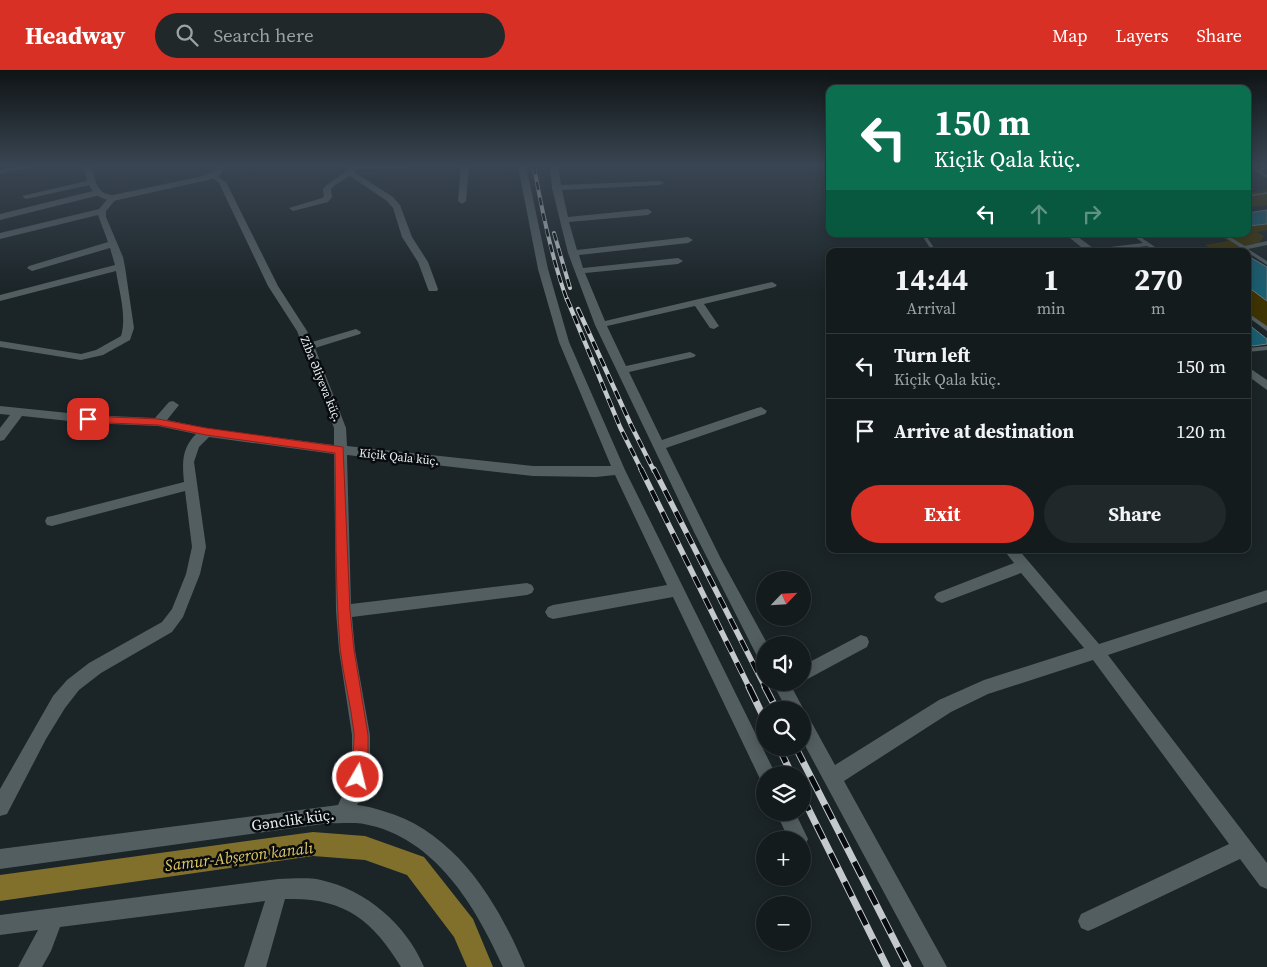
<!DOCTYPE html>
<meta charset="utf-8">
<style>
:root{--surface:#141b1d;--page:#21282a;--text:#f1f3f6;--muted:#9da1a4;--line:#33393b;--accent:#d93025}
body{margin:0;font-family:"Source Serif 4",serif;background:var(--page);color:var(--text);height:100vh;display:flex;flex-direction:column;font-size:19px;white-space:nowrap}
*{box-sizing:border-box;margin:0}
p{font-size:16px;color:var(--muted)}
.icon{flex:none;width:28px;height:28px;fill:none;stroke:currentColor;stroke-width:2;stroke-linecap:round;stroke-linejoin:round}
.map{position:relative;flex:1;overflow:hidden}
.drawer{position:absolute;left:826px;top:178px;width:425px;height:305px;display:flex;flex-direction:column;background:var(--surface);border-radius:10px;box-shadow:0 2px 12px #0003,0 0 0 1px var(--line)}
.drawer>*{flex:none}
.hud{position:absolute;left:826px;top:15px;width:425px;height:152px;border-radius:10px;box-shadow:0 2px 12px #0003,0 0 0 1px var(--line);background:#0b6e4f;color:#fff;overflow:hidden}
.needle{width:32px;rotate:65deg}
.buttons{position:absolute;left:756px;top:501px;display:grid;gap:10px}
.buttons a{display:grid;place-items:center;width:55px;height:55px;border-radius:50%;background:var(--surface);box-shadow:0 2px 12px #0003,0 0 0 1px var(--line);font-size:25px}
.pin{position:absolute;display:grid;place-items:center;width:42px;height:42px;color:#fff;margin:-21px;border-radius:10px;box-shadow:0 2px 8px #0006}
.me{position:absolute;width:55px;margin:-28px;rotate:8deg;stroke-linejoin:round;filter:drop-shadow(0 0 4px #0008)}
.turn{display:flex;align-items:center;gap:18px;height:105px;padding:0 25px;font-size:22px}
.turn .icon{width:65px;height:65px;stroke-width:2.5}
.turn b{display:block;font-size:35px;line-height:42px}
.lanes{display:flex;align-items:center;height:48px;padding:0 25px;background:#0003;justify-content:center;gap:25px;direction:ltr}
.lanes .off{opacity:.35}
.eta{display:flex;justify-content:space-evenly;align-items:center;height:85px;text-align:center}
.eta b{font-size:30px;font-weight:700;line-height:35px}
.cta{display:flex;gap:10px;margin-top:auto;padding:10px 25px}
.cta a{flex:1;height:58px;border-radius:30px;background:var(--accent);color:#fff;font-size:20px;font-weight:700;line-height:58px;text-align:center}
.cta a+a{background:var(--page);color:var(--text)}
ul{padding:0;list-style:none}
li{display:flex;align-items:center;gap:15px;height:65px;padding:0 25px;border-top:1px solid var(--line)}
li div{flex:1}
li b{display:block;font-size:19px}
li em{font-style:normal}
header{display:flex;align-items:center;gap:30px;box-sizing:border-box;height:70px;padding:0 25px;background:var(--accent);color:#fff}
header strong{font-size:24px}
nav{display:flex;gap:28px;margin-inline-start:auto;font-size:18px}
.search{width:350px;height:45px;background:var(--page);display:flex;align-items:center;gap:12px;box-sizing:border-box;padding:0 18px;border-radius:28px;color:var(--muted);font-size:19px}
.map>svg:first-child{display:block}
.green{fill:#3e3303}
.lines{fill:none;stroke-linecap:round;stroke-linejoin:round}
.canal{fill:#81702b;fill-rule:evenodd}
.building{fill:#195f71;stroke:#6e787c}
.service{fill:#535e61;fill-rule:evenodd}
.minor{fill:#535e61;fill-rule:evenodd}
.tertiary{fill:#535e61;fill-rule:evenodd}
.rail-far3-casing{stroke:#c3c9cc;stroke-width:4}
.rail-far2-casing{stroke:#c3c9cc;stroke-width:4.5}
.rail-far1-casing{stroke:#c3c9cc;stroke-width:5.5}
.rail-casing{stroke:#c3c9cc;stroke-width:7}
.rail-far3{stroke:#090c0e;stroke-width:2.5;stroke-dasharray:8;stroke-linecap:butt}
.rail-far2{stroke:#090c0e;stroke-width:3;stroke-dasharray:9;stroke-linecap:butt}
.rail-far1{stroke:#090c0e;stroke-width:4;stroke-dasharray:12;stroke-linecap:butt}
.rail{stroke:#090c0e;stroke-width:5;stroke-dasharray:16;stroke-linecap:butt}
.route{fill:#d93025;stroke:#8d1f18}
.labels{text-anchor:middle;stroke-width:5;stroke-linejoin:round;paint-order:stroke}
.street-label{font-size:12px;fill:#eaf0f2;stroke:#090c0e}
.near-street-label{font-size:15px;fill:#eaf0f2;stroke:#090c0e}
.near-water-label{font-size:16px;font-style:italic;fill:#e2c968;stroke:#090c0e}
</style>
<header>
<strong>Headway</strong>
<div class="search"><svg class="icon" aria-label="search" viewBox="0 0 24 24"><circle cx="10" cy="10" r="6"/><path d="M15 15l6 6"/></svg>Search here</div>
<nav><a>Map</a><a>Layers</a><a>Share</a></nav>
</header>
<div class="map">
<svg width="1267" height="897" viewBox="0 0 1267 897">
<rect width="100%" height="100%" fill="#1b2427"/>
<g class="green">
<path d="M1267,120V135L1248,137V123Z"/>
<path d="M1267,154V160L1257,162L1264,166L1257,176L1242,179L1245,181H1216L1205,175L1228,171L1218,164H1248V156Z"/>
<path d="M1248,217L1267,231V259L1248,245Z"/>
</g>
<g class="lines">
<path class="canal" d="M313,762L365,766L424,787L473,849L493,897H467L454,867L407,805L365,790L313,786L0,831V805Z"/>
</g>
<g class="building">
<path d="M1267,140V154L1248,156V143Z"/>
<path d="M1248,186L1267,197V231L1248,217Z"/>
<path d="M1248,254L1267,269V274L1253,276L1248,271Z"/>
</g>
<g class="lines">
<g class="service">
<path d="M1267,97V99L1260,101L1267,105V108L1254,100Z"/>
<path d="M1267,122V124L1248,127V125Z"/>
<path d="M921,164H925L936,181H932Z"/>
<path d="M1131,164H1136L1161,181H1155L1147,176L1104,181H1091L1094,179L1143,173Z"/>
<path d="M1220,164H1225L1245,176L1267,171V175L1248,179L1267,191V195Z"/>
<path d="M1248,243L1267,256V261L1248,247Z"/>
<path d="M1267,276V280L1248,282V278Z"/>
</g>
<g class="minor">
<path d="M19,96H35L0,104V100Z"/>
<path d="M351,96H408L404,98L357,99L354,102L393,127L400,135L412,167L428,192L438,219L437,221H429L428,219L418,192L402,167L393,138L387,131L350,106L335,115L331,119L332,127L328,132L293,141L289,138L322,128L324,126L323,119C331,109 344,106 351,96Z"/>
<path d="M461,96H469L466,131L462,134L458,131Z"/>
<path d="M518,96H526L548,199L569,272L625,400L776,705H765V713L761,711L673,527L553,549L548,547L545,542L548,537L553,535L667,515L615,405L596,407L533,406L347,385L351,534L527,513L532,515L534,519L532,523L527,525L352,547L355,580L370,665V693L363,720L357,735C366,736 374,738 383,741C455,761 498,832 525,897H503C476,837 435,767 364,754C354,752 341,754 330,753L0,799V779L338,735L345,719L352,693V665L339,580L336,541L334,384L209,367L199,377L194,392L206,477L200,504L183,547L172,562L101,603L79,620L65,638L46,669L7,744L0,746V719L53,626L67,610L89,593L162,552L172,539L186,504L192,477L185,421L52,456L47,455L45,451L47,447L52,446L184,412C182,392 182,378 196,364L158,356L88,353L22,346L4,370L0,371V358L10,345L0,344V336L88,345L155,348L169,332L173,331L179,335L167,350L206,358L334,375V358L297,261L268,216L219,113L209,105L213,103L226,112L278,216L307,261L312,272L356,259L361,262L360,264L315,278L346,358L347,376L533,396H611L559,272L538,199Z"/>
<path d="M550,96H558L561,115L660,111L664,113L660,115L562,120L568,147L648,139L652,142L648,145L569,152L577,180L688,167L693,170L688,173L579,185L583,198L678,188L683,191L678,194L585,203L605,251L772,212L777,215L775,217L704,234L719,256L714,259L710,258L695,236L607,256L626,296L690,282L696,285L694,287L629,302L662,370L757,338L761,337L767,341L765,344L666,378L721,489L768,575H765V592L759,590L694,462L595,255L568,183L552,118Z"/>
<path d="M91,110H94V114L26,129L22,126Z"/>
<path d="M97,120L100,121V125L0,150V144Z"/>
<path d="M110,126L117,128L106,141V147L123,187L125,197L134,258L130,270L103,285L81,290L0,277V271L81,284L96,280L121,266C127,247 119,221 116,201L0,231V225L115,195L110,178L32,201L27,198L29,196L108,172L98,145L0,169V163L99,139Z"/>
<path d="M1003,479H1018L1099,574L1267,520V532L1108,585L1267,793V819L1260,816L1240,789L1095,858L1088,861L1081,858L1078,851L1081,844L1229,774L1093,590L988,624L951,642L844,711L947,897H924L802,670V640H787L772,612H789L804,640L803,644L808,646L835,695L939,630L984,610L1084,578L1021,503L942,533L937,531L934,527L937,523L1014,493Z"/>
<path d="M861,565L867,567L869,572L867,577L802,612V596Z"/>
<path d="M776,742H795L808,769L805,776L802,777V770H789Z"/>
<path d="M278,809C292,809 307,807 321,810C366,820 406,854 424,897H401C372,849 343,827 285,829L266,897H244L265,831L60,857L51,881L42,897H18L38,860L0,865V845Z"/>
</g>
<g class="tertiary">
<path d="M84,96H92C95,110 96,124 113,125L203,106L214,101L218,96H226L220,105L208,110L113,131C92,128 87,115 84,96Z"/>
<path d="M1065,164H1074L1097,181H1086Z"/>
<path d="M1248,297L1267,310V320L1248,306Z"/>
</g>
<defs>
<g id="rail-far3">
<path d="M534,96C542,142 551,186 567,230"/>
<path d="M554,163L570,218"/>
</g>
<g id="rail-far2">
<path d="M567,229L620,357L642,401"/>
<path d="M578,239L631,355L654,401"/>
</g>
<g id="rail-far1">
<path d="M641,399L750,619"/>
<path d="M654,399L766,619"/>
</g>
<g id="rail">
<path d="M749,617L765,650"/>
<path d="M765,617L777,640"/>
<path d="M779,678L792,705"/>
<path d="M796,678L908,897"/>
<path d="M802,726L887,897"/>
</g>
</defs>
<use href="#rail-far3" class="rail-far3-casing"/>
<use href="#rail-far2" class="rail-far2-casing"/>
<use href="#rail-far1" class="rail-far1-casing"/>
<use href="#rail" class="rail-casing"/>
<use href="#rail-far3" class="rail-far3"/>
<use href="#rail-far2" class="rail-far2"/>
<use href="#rail-far1" class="rail-far1"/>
<use href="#rail" class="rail"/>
</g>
<linearGradient id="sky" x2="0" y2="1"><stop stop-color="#0f1415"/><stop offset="0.43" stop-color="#394552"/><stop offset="1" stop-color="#394552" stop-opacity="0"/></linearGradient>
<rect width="1267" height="222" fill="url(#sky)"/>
<path class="route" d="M88,346L158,349L206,358L343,377L350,541L354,580L368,665V693L363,712L358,714L352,712C349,705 355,675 354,663C351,634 343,606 340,577C335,512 336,447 335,383L206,365L158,355L84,352L83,349Z"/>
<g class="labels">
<g class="street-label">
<text transform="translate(321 309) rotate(68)" y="4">Ziba Əliyeva küç.</text>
<text transform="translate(399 387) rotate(6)" y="4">Kiçik Qala küç.</text>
</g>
<g class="near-street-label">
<text transform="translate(293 750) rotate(-8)" y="5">Gənclik küç.</text>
</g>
<g class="near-water-label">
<text transform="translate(239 786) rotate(-7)" y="6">Samur-Abşeron kanalı</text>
</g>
</g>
</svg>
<div class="buttons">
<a><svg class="needle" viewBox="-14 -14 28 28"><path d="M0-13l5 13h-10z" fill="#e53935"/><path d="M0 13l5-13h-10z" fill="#9da1a4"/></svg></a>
<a><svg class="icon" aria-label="sound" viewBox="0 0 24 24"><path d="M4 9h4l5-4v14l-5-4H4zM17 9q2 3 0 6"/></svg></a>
<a><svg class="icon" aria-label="search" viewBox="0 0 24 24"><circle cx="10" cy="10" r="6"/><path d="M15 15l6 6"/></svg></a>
<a><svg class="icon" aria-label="layers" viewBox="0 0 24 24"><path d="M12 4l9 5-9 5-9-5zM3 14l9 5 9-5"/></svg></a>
<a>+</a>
<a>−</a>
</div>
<div class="pin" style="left:88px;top:349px;background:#d93025"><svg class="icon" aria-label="arrive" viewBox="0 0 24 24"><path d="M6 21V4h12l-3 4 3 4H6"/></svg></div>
<svg class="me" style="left:358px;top:707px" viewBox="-20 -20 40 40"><circle r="17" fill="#d93025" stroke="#fff" stroke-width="3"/><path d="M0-11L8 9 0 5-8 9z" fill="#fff"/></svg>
<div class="hud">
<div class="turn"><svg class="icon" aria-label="left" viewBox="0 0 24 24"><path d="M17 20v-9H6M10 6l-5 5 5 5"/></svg><div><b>150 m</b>Kiçik Qala küç.</div></div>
<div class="lanes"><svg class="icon" aria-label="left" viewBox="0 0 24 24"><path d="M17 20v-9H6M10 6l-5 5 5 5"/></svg><svg class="icon off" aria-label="ahead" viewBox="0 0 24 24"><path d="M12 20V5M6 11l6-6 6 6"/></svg><svg class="icon off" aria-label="right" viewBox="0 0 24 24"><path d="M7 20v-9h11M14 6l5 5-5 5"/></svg></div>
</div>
<section class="drawer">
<div class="eta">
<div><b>14:44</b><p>Arrival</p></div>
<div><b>1</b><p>min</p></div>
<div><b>270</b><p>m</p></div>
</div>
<ul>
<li><svg class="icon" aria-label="left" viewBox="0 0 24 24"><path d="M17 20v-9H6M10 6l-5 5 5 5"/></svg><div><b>Turn left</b><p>Kiçik Qala küç.</p></div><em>150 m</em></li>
<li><svg class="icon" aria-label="arrive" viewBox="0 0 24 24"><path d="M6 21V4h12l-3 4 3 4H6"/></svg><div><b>Arrive at destination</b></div><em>120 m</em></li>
</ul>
<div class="cta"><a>Exit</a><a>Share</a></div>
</section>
</div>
